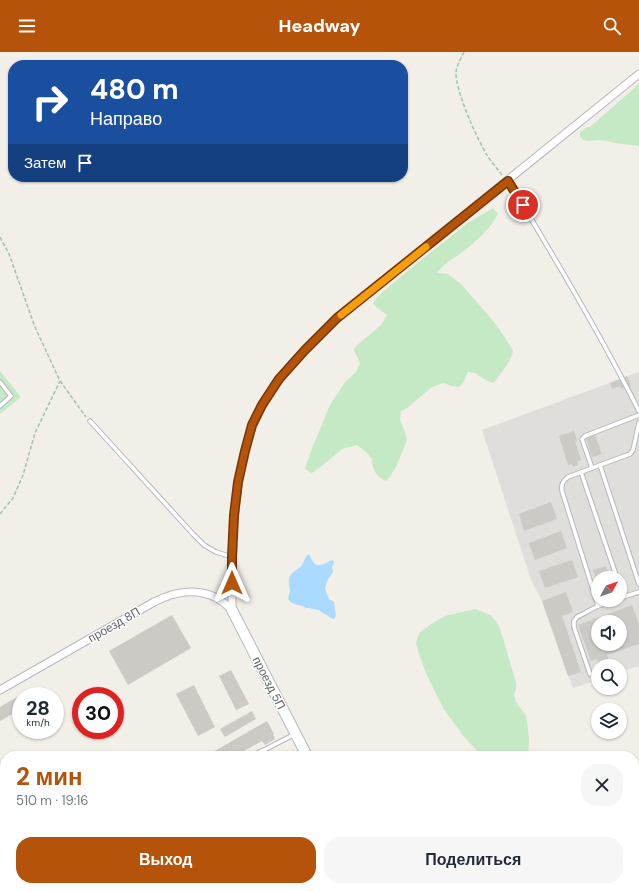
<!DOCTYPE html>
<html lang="ru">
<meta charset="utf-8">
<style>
:root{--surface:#fff;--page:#f6f6f7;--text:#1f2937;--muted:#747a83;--accent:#b45309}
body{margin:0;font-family:"DM Sans",sans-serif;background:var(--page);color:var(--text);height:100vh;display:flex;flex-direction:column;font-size:15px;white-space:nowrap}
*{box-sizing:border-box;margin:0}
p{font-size:13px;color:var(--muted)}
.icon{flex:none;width:22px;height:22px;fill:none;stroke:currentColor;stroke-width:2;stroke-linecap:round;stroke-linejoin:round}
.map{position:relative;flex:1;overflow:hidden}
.drawer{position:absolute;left:0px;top:699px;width:639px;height:140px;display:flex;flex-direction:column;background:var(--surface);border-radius:16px 16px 0 0;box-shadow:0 1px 3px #0004}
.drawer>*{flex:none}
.banner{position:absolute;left:8px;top:8px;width:400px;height:122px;border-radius:16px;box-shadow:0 1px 3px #0004;background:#1a4fa0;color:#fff;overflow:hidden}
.needle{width:26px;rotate:50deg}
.tools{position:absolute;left:591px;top:519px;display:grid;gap:8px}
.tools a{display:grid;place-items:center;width:36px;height:36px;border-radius:50%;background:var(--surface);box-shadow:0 1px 3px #0004;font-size:20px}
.speed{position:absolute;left:12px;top:635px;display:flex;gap:8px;font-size:20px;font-weight:700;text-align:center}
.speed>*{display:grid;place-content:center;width:52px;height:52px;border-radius:50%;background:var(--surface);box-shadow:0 1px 3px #0004;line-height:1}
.speed small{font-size:10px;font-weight:400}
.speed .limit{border:6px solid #d22;background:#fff;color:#111}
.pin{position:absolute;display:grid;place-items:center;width:34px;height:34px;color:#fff;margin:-17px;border:2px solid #fff;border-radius:50%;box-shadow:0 1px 4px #0007}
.me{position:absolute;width:44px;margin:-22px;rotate:0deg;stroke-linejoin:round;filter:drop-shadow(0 0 3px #0008)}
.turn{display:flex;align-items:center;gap:14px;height:84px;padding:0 16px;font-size:18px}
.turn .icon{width:52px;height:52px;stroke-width:2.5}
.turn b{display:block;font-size:28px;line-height:34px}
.then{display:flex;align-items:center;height:38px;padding:0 16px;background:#0003;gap:8px;font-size:15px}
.round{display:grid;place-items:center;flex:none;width:42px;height:42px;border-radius:16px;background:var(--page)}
.headline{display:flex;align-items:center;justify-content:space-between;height:68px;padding:0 16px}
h1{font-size:24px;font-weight:800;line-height:30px;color:var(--accent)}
.button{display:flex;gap:8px;margin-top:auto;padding:8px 16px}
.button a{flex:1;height:46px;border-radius:16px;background:var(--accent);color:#fff;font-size:16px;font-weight:800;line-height:46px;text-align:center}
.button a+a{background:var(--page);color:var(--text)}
header{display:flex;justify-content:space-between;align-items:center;height:52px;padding:0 16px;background:var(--accent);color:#fff;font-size:18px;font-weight:800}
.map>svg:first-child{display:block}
.industrial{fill:#e0deda;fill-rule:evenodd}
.green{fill:#c5e8c5}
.water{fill:#aadaff}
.building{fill:#cccac5;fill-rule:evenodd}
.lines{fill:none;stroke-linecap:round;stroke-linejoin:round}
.lane-casing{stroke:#b5b8bc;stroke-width:5.5}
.street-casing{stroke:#b5b8bc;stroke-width:9}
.secondary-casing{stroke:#b6babf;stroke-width:12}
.path{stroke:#9cc7a9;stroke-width:1.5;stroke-dasharray:4 2;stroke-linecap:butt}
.lane{stroke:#fff;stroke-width:3.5}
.street{stroke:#fff;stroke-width:7}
.secondary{stroke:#fff;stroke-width:10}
.route-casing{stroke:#753606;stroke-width:10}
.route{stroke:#b45309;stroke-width:7}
.slow{stroke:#f59e0b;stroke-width:7}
.labels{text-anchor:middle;stroke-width:3;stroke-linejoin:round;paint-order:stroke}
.street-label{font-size:12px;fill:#5f6368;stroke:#fff}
</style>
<header><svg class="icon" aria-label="menu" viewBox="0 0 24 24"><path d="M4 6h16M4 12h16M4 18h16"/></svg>Headway<svg class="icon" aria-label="search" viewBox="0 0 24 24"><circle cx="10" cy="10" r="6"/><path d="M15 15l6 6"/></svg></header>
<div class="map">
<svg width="639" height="839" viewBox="0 0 639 839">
<rect width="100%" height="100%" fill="#f1efe8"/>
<g class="industrial">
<path d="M639,320V614L620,620V614H598V628L573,636L542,549L531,528L482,378ZM598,526H620V548H598ZM598,570H620V592H598Z"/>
<path d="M188,834H342L345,839H180Z"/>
</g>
<g class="green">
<path d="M639,32V94L615,91L607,89L598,88L589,89L583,88L580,84V80L587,75H590Z"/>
<path d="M493,156L498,162C489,178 476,190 461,201C452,208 444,211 437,221L448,222L462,233L495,271L513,298C512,309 502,319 496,328L493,331L486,328L475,321L468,320L463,331L459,335L452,334L443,331L432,335L407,356L401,359L400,368L405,380L407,388L396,415L389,426L386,429C376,425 372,417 372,407L367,401L357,393L342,397L323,413L312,421L308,419L305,416L313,394L330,353L345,330L356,320L360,311L354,298L355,295L381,273L387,263L376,255L373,251L378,244L421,208L468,171Z"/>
<path d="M0,319L21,345L0,362Z"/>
<path d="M475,557L490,563L497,570L502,583L514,624C517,631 517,635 514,642L516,650L526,664L527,669L529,687L528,704H482L465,686L443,656L426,621L418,599L416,591L419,581L431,572L445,564Z"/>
<path d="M639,730V811L634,813V734Z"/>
</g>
<path class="water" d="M309,502C311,505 312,509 314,511C320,517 327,509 333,508L334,511L332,515L333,520L327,529L325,537L329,547L334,550C334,555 337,562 335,566L333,567L323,561L319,558L309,556H306C301,552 293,554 289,548C287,545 290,542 290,539C290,535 288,531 289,527C290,520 299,518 302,513C305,509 304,505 309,502Z"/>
<g class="building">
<path d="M627,324L631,333L621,337L620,334L612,337L610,331Z"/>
<path d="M574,379L577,388L575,389L581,408L577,410L578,413L573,415L572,412L568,413L559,384Z"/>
<path d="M595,383L602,402L592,405L586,386Z"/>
<path d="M551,450L557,467L524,479L519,462Z"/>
<path d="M561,479L567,496L535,508L529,491Z"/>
<path d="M572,508L578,525L545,536L539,519Z"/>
<path d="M606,514L610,526H598V532L593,518Z"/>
<path d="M566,540L573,560L562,564L581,620L568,624L542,549Z"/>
<path d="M632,553L639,573V592L607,603L610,611L600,614L597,607L591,609L578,573ZM598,570H620V592H598Z"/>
<path d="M172,563L191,596L128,633L109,599Z"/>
<path d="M231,618L249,652L236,658L219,624Z"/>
<path d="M194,633L215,675L198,684L176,642Z"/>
<path d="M17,645L21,652V657L0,669V655Z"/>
<path d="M252,659L256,667L225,685L220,677Z"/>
<path d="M267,669L274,682H273L275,687L265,693L262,689L235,704H206Z"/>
<path d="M5,818V834H9L0,839V821Z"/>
</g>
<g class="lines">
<defs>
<g id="lane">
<path d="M508,129C554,204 599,280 639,359"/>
<path d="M0,330L11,344L0,354"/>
<path d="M90,369L193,482L204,493L216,500L232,505"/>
<path d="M600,413L639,532"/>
<path d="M592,416L582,387L585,384L639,363"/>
<path d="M581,420L617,526"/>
<path d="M620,536L623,545"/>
<path d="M620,546L639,540"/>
<path d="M598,554L562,439C561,432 563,429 568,425L630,402L633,398L639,371"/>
<path d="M590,622L574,575V569L577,565L598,554L615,548"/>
<path d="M251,704L266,697L295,682"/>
<path d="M52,834L56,839"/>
<path d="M11,839L20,834"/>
<path d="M163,839L170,834"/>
</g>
<g id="street">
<path d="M232,558C232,509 232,460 242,411C246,391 252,372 262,354C280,320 310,293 337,266L639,22"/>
<path d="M0,638L154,550C174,540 195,535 217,546C223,549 227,554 232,558"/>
</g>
<g id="secondary">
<path d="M232,558L307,704"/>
<path d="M373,834L376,839"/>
</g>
</defs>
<use href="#lane" class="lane-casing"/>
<use href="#street" class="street-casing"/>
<use href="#secondary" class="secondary-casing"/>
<g class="path">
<path d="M464,0C461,6 457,13 456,20C455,38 477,87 487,103C491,110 497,116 502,123"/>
<path d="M0,185L9,202L35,275L60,329L86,365"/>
<path d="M0,462L13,446L23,423L35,381L60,329"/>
</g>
<use href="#lane" class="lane"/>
<use href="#street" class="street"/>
<use href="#secondary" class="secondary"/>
</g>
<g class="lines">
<defs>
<path id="route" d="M232,531V505L234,463L238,430L245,399L252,373L262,353L279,327L305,298L337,266L508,129L523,153"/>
</defs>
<use href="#route" class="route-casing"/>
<use href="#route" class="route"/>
<path class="slow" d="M341,263L426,195"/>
</g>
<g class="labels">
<g class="street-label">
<text transform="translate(114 573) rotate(-30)" y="4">проезд 8П</text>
<text transform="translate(269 631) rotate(63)" y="4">проезд 5П</text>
</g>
</g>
</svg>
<div class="tools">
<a><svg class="needle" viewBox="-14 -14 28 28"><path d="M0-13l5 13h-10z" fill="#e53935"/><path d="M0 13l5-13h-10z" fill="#747a83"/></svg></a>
<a><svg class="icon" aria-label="sound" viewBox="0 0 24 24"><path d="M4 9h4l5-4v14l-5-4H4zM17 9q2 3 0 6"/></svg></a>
<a><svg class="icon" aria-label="search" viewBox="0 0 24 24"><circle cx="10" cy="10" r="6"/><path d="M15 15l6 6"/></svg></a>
<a><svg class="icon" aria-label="layers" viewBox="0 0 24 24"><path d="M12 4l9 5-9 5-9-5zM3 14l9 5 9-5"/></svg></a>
</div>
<div class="speed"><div>28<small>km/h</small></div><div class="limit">30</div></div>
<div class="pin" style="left:523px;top:153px;background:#d93025"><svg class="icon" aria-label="arrive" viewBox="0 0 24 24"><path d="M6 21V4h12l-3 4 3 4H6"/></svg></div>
<svg class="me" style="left:232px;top:531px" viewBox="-20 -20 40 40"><path d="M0-17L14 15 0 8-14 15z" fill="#b45309" stroke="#fff" stroke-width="4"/></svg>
<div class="banner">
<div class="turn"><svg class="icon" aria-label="right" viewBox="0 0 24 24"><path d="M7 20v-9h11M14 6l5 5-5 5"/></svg><div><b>480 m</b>Направо</div></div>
<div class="then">Затем<svg class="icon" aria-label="arrive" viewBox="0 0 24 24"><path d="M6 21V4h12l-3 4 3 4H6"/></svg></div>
</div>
<section class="drawer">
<div class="headline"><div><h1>2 мин</h1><p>510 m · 19:16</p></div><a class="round"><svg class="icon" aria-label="close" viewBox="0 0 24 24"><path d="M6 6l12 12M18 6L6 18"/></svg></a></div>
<div class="button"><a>Выход</a><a>Поделиться</a></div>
</section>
</div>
